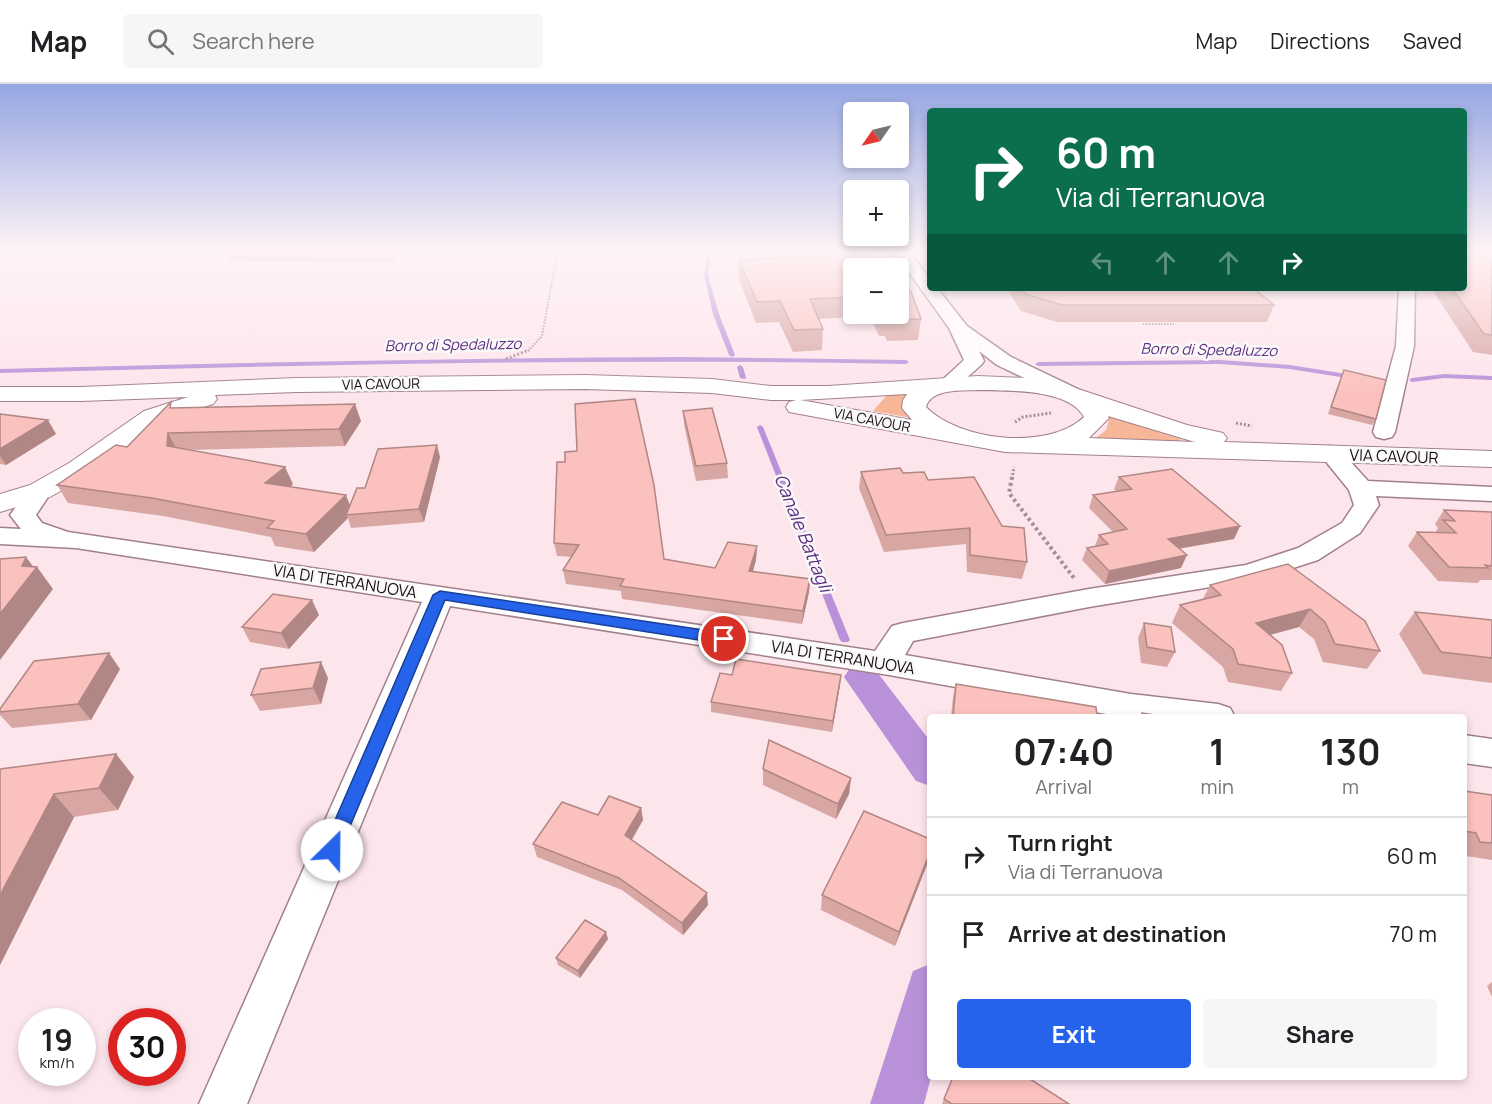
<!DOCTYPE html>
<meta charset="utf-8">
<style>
:root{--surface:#fff;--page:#f6f6f6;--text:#202124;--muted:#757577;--line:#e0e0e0;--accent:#2563eb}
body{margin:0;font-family:Manrope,sans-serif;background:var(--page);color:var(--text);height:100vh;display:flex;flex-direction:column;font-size:22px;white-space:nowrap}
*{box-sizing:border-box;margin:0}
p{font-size:20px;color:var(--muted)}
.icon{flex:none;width:33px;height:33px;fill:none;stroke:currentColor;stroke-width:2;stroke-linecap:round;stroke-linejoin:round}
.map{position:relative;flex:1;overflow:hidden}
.panel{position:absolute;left:927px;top:630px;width:540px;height:366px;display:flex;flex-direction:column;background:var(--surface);border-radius:6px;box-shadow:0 3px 9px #0003}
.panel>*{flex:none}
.hud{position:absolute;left:927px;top:24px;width:540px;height:183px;border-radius:6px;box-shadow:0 3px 9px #0003;background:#0b6e4f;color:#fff;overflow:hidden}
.needle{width:39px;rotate:236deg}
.tools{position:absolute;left:843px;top:18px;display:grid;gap:12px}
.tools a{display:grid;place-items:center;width:66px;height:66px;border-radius:6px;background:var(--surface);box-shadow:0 3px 9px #0003;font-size:30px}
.speed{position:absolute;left:18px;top:924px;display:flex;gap:12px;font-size:30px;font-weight:700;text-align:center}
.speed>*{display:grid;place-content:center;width:78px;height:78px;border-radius:50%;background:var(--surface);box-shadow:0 3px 9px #0003;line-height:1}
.speed small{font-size:15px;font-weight:400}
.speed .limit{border:9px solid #d22;background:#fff;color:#111}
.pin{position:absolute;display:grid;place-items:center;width:51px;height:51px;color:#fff;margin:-26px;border:3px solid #fff;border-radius:50%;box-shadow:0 2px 6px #0007}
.me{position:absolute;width:66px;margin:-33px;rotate:23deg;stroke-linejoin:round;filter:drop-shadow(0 0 4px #0008)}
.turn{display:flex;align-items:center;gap:21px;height:126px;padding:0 30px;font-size:27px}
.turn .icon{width:78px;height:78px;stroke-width:2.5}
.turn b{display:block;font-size:42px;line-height:51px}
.lanes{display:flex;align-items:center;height:57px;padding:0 30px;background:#0003;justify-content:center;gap:30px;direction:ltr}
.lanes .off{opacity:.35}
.eta{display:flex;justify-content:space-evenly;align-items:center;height:102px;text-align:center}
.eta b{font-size:36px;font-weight:700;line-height:42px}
.cta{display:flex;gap:12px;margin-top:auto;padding:12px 30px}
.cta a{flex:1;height:69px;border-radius:6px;background:var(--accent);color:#fff;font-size:24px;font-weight:700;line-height:69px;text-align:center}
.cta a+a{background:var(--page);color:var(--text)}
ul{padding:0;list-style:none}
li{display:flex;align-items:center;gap:18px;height:78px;padding:0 30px;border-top:2px solid var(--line)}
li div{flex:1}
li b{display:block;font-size:22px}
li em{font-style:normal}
header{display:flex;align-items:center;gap:36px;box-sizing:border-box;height:84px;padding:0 30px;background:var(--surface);border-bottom:2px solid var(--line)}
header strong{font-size:28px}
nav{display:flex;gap:33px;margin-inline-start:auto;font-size:21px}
.search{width:420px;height:54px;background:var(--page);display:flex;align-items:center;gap:15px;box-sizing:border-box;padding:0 21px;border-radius:6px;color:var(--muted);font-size:22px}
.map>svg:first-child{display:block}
.green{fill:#f6b697}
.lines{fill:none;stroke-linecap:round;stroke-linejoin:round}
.stream{fill:#b991d9;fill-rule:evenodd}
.canal{fill:#b991d9;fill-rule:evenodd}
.lane-casing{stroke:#a2808a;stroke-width:2}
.street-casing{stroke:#a2808a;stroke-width:3}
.primary-casing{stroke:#a2808a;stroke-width:2}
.path-far2{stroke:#a39096;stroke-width:2;stroke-dasharray:1.5 1.5;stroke-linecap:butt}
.path-far1{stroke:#a39096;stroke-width:3;stroke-dasharray:2 2;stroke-linecap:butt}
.path{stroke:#a39096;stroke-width:4;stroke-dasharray:3 3;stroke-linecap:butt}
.lane{fill:#fff;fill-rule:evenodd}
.street{fill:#fff;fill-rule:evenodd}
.primary{fill:#fff;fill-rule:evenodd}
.wall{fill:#d8a6a3}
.shaded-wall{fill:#b08785}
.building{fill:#fbc1be;stroke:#b08785;stroke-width:1.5}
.route{fill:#2563eb;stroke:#184099;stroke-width:1.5}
.labels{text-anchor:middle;stroke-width:5;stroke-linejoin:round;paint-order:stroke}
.far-street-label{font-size:14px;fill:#190d11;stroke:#f9f9f9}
.far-water-label{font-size:15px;font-style:italic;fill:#5f2c81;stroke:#f9f9f9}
.street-label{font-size:16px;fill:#190d11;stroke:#f9f9f9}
.water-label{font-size:18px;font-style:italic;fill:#5f2c81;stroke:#f9f9f9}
</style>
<header>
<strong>Map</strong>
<div class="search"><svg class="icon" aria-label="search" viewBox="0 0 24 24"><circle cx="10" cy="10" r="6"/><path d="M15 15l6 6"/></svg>Search here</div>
<nav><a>Map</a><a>Directions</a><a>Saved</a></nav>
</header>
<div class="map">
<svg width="1492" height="1020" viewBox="0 0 1492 1020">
<rect width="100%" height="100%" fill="#fde5ec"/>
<g class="green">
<path d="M912,307V334L873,327L887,311Z"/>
<path d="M1110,333L1181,355L1177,359L1096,354L1106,346Z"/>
</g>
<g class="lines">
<g class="stream">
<path d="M708,166H712L708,191L719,230L735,271L732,273L729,271L713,230L704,191Z"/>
<path d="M680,273L906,276L909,278L906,280C604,274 302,281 0,289V285C226,279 453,274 680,273Z"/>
<path d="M1220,276L1290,281L1353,291L1356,293L1353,295L1290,285L1220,280L1038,282L1035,280L1038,278Z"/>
<path d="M740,281L743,283L746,294L745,295L740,294L737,283Z"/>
<path d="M1444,290L1492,292V296L1444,294L1412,298L1409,296L1412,294Z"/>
<path d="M760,341L763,343L850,556L848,558H842L840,556L757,343Z"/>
</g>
<g class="canal">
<path d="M862,580L874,584L930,657V702L916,697L844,593L850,584Z"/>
<path d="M930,880L931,993L924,1020H870L913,887Z"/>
</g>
<defs>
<path id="lane" d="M803,166L822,170L892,168L896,170L892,172C872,173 816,181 803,166Z"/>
<g id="street">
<path d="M893,166H908L930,195V204H937L967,242L1011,273L1082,307L1085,311L1082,315L1075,317L1068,315L997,281L979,267L984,277L981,281L955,304H941L938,300L964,276L949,244Z"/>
<path d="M1399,204H1415L1414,262L1395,348L1392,353L1384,355L1376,353L1373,348L1396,262Z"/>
<path d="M1330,362L1338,364L1368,397L1492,403V417L1376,412L1379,421L1360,449L1318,476L1259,495L1089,523L913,557L905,571L1131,610L1218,620L1230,624L1235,633H1123L889,591L450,522L247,1020H199L422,518L76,464L0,460V444L21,445L10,431L31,402L40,400L49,402L52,407L36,431L42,439L68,448L875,567L892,542L903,539L1089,505L1246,481L1298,464L1342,439L1354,421L1349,406L1319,369L1322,364Z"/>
<path d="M1464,651L1492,655V683L1464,679Z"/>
</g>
<path id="primary" d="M585,291L712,295L771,302H828L978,292L1026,294L1072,303L1187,341L1223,349L1227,354L1224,358L1492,367V383L1005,368L789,328L786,323L789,318L796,316H771L712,309L585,305L297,308L215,311L217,315L213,320L162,337L89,391L50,413L0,428V410L30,401L69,379L144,327L188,313L81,317H0V303H81L297,294ZM978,306C1007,307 1068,304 1084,333C1048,367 959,357 926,323C931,304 963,307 978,306ZM907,310L903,316L902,324L912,336L800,316ZM1108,332L1195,358L1089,354L1109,334Z"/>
</defs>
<use href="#lane" class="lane-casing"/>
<use href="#street" class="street-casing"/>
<use href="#primary" class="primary-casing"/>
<g class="path-far2">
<path d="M1143,240H1174"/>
<path d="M528,267L542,252L558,166"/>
</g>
<g class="path-far1">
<path d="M506,275L529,266"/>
<path d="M1015,338L1023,333L1051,329"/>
<path d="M1236,339L1252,342"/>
<path d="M1012,395L1014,383"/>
</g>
<path class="path" d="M1012,393L1009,409L1074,494"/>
<use href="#lane" class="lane"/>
<use href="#street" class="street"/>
<use href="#primary" class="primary"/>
</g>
<g class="wall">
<path d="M231,166H395V178L230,177L227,169Z"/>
<path d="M1492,166V271L1473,268L1431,204H1464Z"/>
<path d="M739,176L854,184V230H898L921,235L918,256L887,257L885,252H879L870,232L819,235L823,245L822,266L793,268L779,238L756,239L739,195Z"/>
<path d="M1006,204H1253L1274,221L1267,238H1057L1021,227Z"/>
<path d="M1344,287L1376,335L1372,341L1328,330L1341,293Z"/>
<path d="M174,324L361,337L345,362L186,366L293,400L290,403L350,422L365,404L440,373L424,438L351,444L348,434L314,468L275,462L271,453L163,432L68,419L57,401L127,363Z"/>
<path d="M683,327L727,379L728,394L696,397L684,340Z"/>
<path d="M0,330L56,350L6,381L0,380Z"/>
<path d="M557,378L664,475L715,484L757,462L756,476L753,488L810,495L809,508L802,540L622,515L621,507L566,500L563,486L572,473L557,472L554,459Z"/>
<path d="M861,388L928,396L1002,442L1027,478L1022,495L967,488L966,460L884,468L859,404Z"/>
<path d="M1119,393L1240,442L1234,455L1179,465L1181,484L1105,500L1082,476L1087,464L1095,462L1099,451L1113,448L1089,424L1093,411L1117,408L1114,405Z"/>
<path d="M1444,426L1492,428V496H1480L1478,499L1438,497L1408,462L1417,448L1435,449L1438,444L1435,440Z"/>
<path d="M1288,480L1380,567L1367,585L1323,578L1314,555L1299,543L1270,551L1292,589L1281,607L1228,598L1223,583L1172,539L1180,521L1203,515L1210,501Z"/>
<path d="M1415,528L1492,536V599L1423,590L1399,550Z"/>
<path d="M319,531L289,565L250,558L242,543Z"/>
<path d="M1144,539L1175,568L1167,583L1141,579L1138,554Z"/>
<path d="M120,585L91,636L12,644L0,631V625Z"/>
<path d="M732,591L840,601L832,648L711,628V618Z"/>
<path d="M328,594L321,620L260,627L251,611Z"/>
<path d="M956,600L1097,633H951L953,613Z"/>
<path d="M116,670L134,693L118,726L74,733L0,881V685Z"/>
<path d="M763,685L851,694L849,710L836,735L763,701Z"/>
<path d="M1464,707L1492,711V776L1466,772L1464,768Z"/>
<path d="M641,724L643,736L632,756L708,821L683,851L622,806L537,773L533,760L598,731Z"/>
<path d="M930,755V773L895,862L821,826L822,811Z"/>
<path d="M608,855L580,894L558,881L556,874Z"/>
<path d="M1492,898V913L1487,902Z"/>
<path d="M953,993L1069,1020H942Z"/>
</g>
<g class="shaded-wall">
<path d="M393,166H395V178L393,170Z"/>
<path d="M355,320L361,337L345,362L339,345Z"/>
<path d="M48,336L56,350L6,381L0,372V365Z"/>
<path d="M168,349L177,366L167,362Z"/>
<path d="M437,361L440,373L424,438L419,425Z"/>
<path d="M285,383L293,400L273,417L265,399Z"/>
<path d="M346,411L353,429L346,431L348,434L314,468L306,450Z"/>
<path d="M1240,442L1234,455L1163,467L1168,455Z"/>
<path d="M757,462L756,476L749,500V487Z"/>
<path d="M1187,471L1181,484L1105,500L1109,487Z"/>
<path d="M26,473L35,485L37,483L53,505L0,576V530Z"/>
<path d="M810,495L809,508L802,540L803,527Z"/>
<path d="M312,516L319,531L289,565L281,549Z"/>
<path d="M1310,525L1299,543L1246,557L1256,539Z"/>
<path d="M109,569L120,585L91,636L78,620Z"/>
<path d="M321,578L328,594L321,620L313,604Z"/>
<path d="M841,591L840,601L832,648L833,637Z"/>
<path d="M116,670L134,693L118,726L99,704Z"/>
<path d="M851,694L849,710L836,735L838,720Z"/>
<path d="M54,710L74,733L0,881V811Z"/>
<path d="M641,724L643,736L627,763L625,751Z"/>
<path d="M930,768V773L895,862L899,848Z"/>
<path d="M707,809L708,821L683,851L682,839Z"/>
<path d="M606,848L608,855L580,894L578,887Z"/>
</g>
<g class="building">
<path d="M231,166H393V170L227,169Z"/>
<path d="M1464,166H1492V251L1484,250L1452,204H1464Z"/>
<path d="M870,169L877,178L887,177L893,184H854V213L810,215L823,245L794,246L780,217L757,218L739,176Z"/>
<path d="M898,192L911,208L921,235L889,236L887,231H881V230H898Z"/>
<path d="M1021,204H1253L1274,221H1062L1025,210Z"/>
<path d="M1344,286L1386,296L1376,335L1331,323Z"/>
<path d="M635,315L654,401L664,475L715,484L728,458L757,462L749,487L810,495L803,527L620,502L624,495L563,486L579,461L554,459L557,378H565V368L577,367L575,320Z"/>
<path d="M171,318L170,324L355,320L339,345L168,349L167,362L285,383L265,399L346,411L306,450L267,444L274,437L152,414L57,401L116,361L127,363Z"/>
<path d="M712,324L727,379L696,382L683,327Z"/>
<path d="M0,330L48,336L0,365Z"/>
<path d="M437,361L419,425L346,431L357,404H365L378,365Z"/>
<path d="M900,384L903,389L924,388L928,396L974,393L1002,442L1024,444L1027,478L970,471V444L886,451L861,388Z"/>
<path d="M1172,385L1240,442L1168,455L1187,471L1109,487L1087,464L1108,460L1099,451L1127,445L1093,411L1132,405L1119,393Z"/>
<path d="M1444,426L1492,428V482L1485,481L1488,484L1449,483L1417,448L1456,449L1443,436L1455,437Z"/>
<path d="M26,473L22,482L37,483L0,530V475Z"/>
<path d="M1288,480L1365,537L1380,567L1335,560L1325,538L1310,525L1256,539L1282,561L1292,589L1238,580L1233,565L1180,521L1221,511L1210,501Z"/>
<path d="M273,510L312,516L281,549L242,543Z"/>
<path d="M1415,528L1492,536V574L1441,568Z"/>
<path d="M1144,539L1171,543L1175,568L1147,563Z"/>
<path d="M109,569L78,620L0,628V625L34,577Z"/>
<path d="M736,575L841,591L833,637L711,618L720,589L732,591Z"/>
<path d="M321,578L313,604L251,611L261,585Z"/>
<path d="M956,600L1096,623L1097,633H953Z"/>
<path d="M1142,629L1167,633H1143Z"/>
<path d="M769,656L851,694L838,720L763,685Z"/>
<path d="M116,670L99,704L54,710L0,811V685Z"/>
<path d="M1464,707L1492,711V759L1480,758L1476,749L1464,747Z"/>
<path d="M609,712L641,724L625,751L707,809L682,839L619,794L533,760L562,718L598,731Z"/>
<path d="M864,727L930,755V768L899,848L822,811Z"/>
<path d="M585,836L606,848L578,887L556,874Z"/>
<path d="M953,993H1027L1069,1020H952L944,1015Z"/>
</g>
<linearGradient id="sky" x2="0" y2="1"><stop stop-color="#95a6e2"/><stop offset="0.54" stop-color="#fef3f6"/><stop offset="1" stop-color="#fef3f6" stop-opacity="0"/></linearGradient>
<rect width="1492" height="309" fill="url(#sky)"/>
<path class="route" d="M440,507L724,549L731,555L724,560L445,516L338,771L332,774L325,771L322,766L433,511Z"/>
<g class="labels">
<g class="far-street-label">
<text transform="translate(381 300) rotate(-1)" y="5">VIA CAVOUR</text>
<text transform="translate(872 336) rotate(11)" y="5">VIA CAVOUR</text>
</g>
<g class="far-water-label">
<text transform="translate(453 261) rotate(-1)" y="5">Borro di Spedaluzzo</text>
<text transform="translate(1209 266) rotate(1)" y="5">Borro di Spedaluzzo</text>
</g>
<g class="street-label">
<text transform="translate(1394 372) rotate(2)" y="6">VIA CAVOUR</text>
<text transform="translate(345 497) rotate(9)" y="6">VIA DI TERRANUOVA</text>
<text transform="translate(843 573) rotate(9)" y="6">VIA DI TERRANUOVA</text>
</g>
<g class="water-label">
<text transform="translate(803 449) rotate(68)" y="6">Canale Battagli</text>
</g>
</g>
</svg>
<div class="tools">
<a><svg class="needle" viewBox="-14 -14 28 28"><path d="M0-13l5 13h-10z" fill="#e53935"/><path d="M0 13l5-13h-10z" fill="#757577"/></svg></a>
<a>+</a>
<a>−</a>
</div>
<div class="speed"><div>19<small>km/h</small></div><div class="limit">30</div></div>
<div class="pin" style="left:724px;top:555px;background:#d93025"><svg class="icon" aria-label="arrive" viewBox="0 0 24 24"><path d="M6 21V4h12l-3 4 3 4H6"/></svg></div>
<svg class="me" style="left:332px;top:766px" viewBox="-20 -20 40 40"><circle r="19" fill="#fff"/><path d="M0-13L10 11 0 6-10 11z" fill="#2563eb"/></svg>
<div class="hud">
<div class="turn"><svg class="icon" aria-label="right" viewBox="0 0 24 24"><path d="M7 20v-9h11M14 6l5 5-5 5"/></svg><div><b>60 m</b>Via di Terranuova</div></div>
<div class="lanes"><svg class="icon off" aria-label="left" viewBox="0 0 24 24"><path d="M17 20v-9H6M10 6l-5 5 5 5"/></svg><svg class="icon off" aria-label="ahead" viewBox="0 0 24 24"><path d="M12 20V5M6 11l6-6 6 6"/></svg><svg class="icon off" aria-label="ahead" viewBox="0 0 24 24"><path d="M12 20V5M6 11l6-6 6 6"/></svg><svg class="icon" aria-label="right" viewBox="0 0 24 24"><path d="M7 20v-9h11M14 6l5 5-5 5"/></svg></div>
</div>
<section class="panel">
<div class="eta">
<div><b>07:40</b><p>Arrival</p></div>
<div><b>1</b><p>min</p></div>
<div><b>130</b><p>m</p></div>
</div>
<ul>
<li><svg class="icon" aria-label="right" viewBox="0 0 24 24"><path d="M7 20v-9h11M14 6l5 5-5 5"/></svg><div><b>Turn right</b><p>Via di Terranuova</p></div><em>60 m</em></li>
<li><svg class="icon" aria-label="arrive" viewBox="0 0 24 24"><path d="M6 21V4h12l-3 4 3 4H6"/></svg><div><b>Arrive at destination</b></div><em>70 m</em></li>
</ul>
<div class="cta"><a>Exit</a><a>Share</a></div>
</section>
</div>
